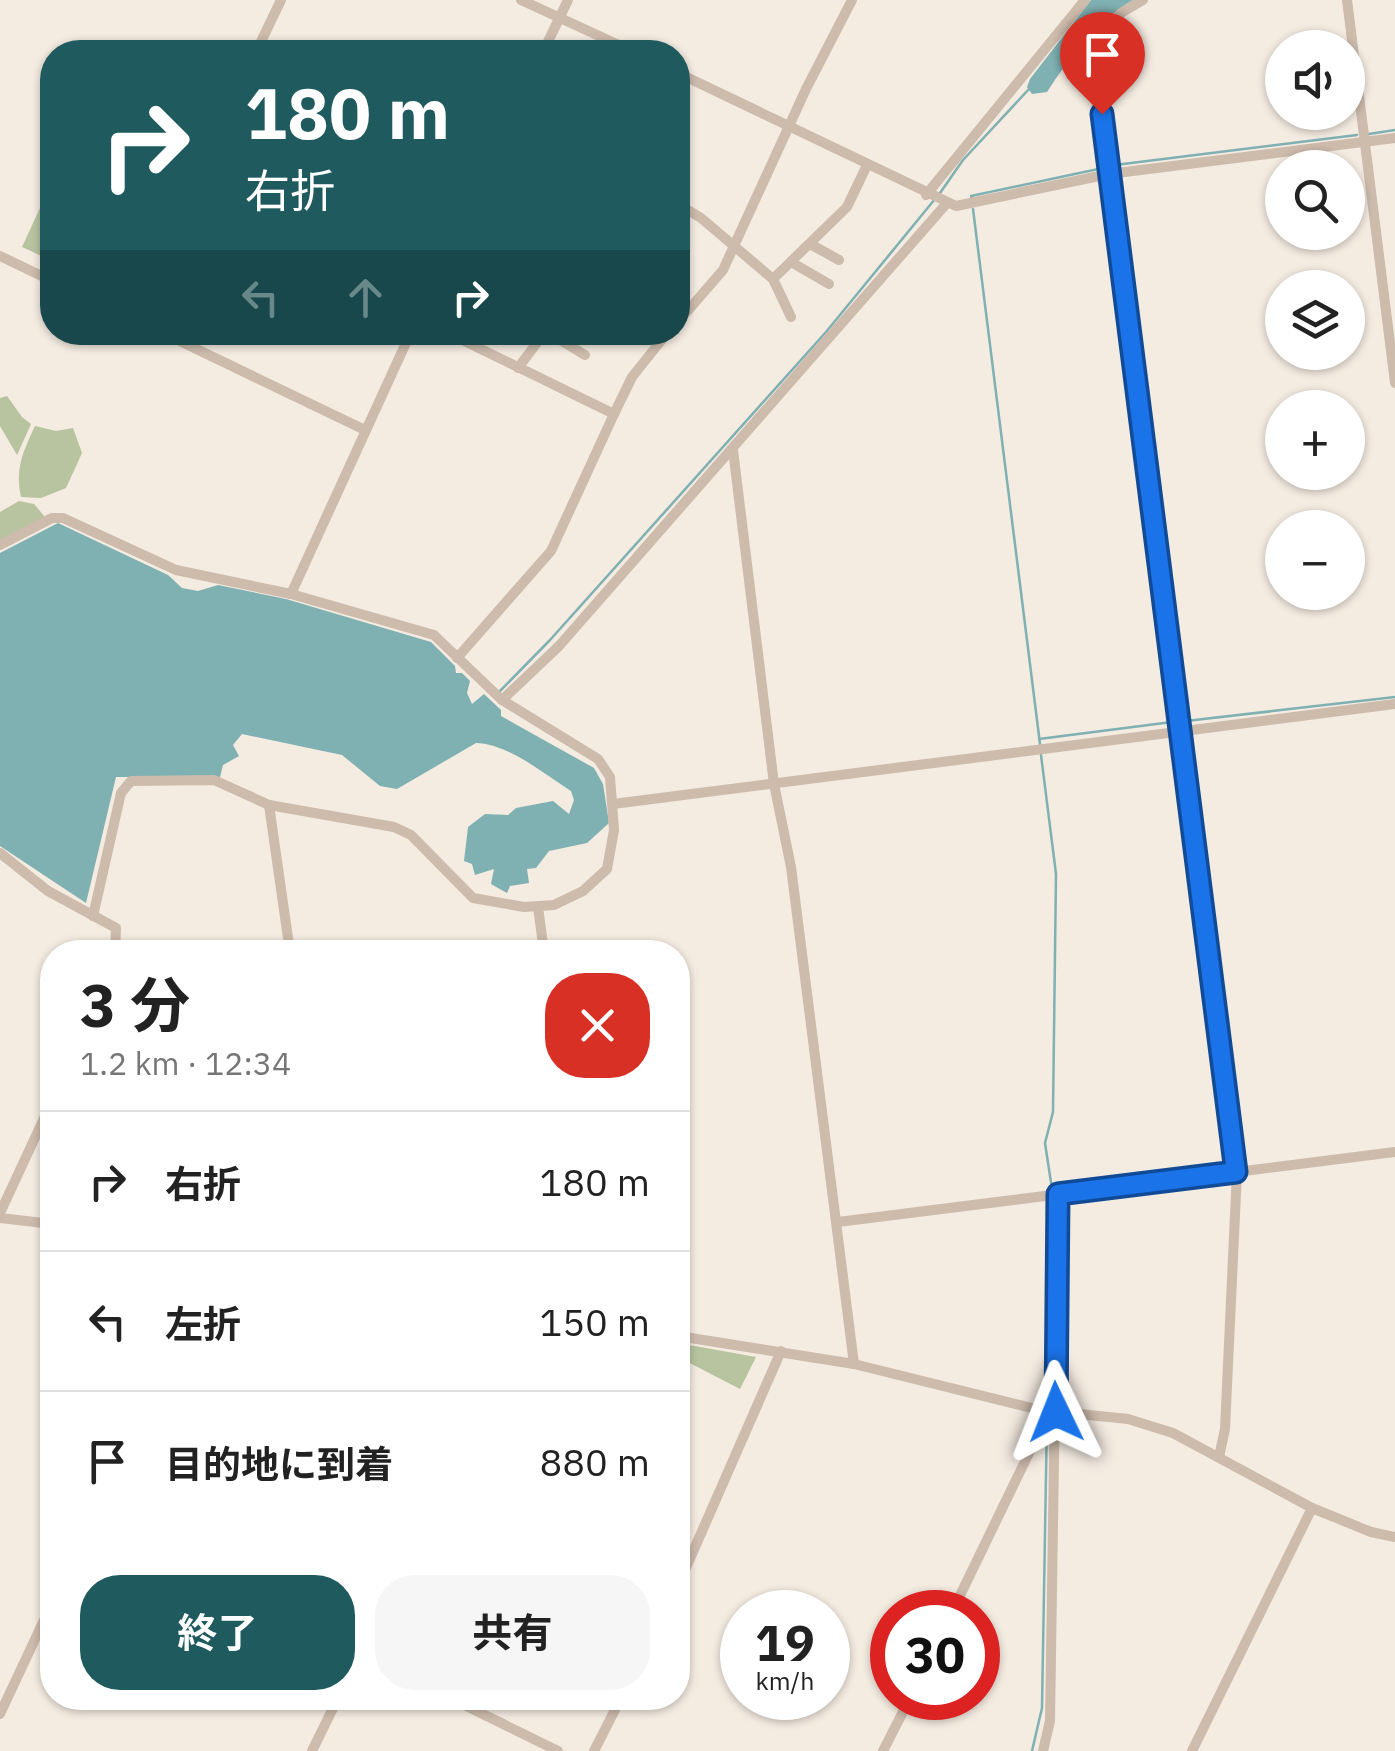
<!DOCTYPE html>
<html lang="ja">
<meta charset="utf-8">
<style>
:root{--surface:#fff;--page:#f6f6f6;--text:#222;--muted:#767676;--line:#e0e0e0;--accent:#1f5a5e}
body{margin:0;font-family:"IBM Plex Sans","Noto Sans JP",sans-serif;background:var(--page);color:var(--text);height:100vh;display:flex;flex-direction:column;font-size:38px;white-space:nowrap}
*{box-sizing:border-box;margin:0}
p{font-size:32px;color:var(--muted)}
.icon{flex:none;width:55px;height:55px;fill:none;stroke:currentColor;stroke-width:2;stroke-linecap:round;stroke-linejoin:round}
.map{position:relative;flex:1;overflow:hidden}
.details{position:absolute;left:40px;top:940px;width:650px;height:770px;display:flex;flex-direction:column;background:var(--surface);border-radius:40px;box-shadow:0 2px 8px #0004}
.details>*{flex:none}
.banner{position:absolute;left:40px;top:40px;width:650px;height:305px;border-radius:40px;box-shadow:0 2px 8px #0004;background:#1f5a5e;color:#fff;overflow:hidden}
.controls{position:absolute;left:1265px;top:30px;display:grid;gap:20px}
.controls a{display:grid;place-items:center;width:100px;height:100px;border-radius:50%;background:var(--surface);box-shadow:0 2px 8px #0004;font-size:50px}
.speed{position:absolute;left:720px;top:1590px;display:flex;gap:20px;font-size:50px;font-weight:700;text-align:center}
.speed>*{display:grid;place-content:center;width:130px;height:130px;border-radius:50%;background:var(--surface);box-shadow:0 2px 8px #0004;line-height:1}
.speed small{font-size:25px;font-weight:400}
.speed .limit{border:15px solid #d22;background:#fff;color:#111}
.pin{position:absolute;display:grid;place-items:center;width:85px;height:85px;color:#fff;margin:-102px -42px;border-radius:50% 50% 50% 0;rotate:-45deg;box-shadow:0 0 10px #0007}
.pin .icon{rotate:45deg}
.me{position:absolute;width:110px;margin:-55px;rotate:358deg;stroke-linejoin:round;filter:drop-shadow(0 0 8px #0008)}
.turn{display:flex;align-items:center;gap:35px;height:210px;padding:0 40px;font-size:45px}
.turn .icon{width:130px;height:130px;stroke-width:2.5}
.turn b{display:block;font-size:70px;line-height:85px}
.lanes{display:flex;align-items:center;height:95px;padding:0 40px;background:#0003;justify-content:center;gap:50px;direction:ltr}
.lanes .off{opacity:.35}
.round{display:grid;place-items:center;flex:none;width:105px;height:105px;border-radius:40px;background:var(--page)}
.head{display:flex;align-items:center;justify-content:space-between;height:170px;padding:0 40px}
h1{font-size:60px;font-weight:700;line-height:75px}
.primary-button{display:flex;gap:20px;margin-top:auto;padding:20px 40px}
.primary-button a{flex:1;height:115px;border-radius:40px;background:var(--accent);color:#fff;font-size:40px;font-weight:700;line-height:115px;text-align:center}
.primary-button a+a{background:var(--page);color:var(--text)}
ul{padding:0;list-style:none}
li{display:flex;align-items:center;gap:30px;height:140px;padding:0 40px;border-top:2px solid var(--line)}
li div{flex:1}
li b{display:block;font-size:38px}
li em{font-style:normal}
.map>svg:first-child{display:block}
.green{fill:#b8c4a0}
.water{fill:#7fb0b2}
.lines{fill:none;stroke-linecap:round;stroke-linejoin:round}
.stream{stroke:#7fb0b2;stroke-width:2.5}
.minor{stroke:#cdbbac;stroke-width:10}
.route-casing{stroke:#114b97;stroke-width:25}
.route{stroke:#1a73e8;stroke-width:18}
</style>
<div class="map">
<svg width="1395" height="1751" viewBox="0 0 1395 1751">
<rect width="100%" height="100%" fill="#f4ebe1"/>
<g class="green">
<path d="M52,182V261L22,247Z"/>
<path d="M7,396L22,417L31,424L17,455L0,426V398Z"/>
<path d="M35,426L56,431L73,428L82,453L66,488L41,498L21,497C15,468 23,452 35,426Z"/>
<path d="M19,501L34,504L45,517L0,540V512Z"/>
<path d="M678,1343L756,1357L740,1389L678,1357Z"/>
</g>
<g class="water">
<path d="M1091,0H1133C1097,21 1070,57 1047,92L1032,94L1027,87L1030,79Z"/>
<path d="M58,523L168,575L182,588L198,591L218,585L286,599L431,642L455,666L456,673H462L470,681L467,693L472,704L484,694L501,710V716L594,768L603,784L609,823L587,843L549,851L536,868L527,869L529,883L510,886L507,893L491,884L494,869L475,875L472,864L464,861L468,827L485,814L508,815L516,808L553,801L569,814L574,800L571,791C544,774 509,744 476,743L397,789L380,786L342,755L242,734L233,745L239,756L223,765L220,777H116L86,903L0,846V553Z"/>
</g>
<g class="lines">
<g class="stream">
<path d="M1369,134L1395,130"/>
<path d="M1115,165L1357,135"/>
<path d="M940,193L963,160L1029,89"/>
<path d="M972,201L971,196L1103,168L1087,56L1078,46"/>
<path d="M973,209L1040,744"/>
<path d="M500,691L550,640L826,332L935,199"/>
<path d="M1186,721L1395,697"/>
<path d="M1039,739L1172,722"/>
<path d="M1041,755L1056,874L1053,1112L1045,1143L1052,1189"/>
<path d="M1048,1409L1051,1197"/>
<path d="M1032,1751L1042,1708L1047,1417"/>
</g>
<g class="minor">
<path d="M521,0L634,52"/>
<path d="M1143,0L1121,13L1093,43L1237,1172L1225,1429L1219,1457"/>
<path d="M1347,0L1395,383"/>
<path d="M256,52L281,0"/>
<path d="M543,52L568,0"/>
<path d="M678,73L956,206L1109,174L1395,138"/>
<path d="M678,92L685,76"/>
<path d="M926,195L1085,0"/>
<path d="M678,204L701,218L773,279"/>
<path d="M810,244L839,260"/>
<path d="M0,256L52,281"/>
<path d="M791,262L829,284"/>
<path d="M791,317L773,279L847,207L867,165"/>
<path d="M678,322L723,270L806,89L852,0"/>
<path d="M161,332L365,430"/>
<path d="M446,332L614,414L632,377L668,332"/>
<path d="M547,332L585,355"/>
<path d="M518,368L545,332"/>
<path d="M733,450L774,784L791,867L854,1364"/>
<path d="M0,545L52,518H63L176,570L291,594L434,635L502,700L598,759L610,777L614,830L607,869L583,891L554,905L524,907L473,898L411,835L394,827L269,805L214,780L131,781L121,793L93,916"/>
<path d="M291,594L411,332"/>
<path d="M457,658L551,551L614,414"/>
<path d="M502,700L559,646L947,203"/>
<path d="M613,804L1395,704"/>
<path d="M269,805L290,952"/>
<path d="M0,853L48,891L116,928L115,952"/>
<path d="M538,907L544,952"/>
<path d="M0,1213L52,1101"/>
<path d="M0,1218L52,1224"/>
<path d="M838,1222L1395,1152"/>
<path d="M678,1336L854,1364L1040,1410L1128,1419L1173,1433L1312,1508L1371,1532L1395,1537"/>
<path d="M678,1586L781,1351"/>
<path d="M952,1612L1030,1451L1040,1410"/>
<path d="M450,1698L558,1751"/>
<path d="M0,1714L52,1603"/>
<path d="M312,1751L338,1698"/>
<path d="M594,1751L621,1698"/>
<path d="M883,1751L910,1698"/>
<path d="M1043,1751L1050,1721L1058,1194"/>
<path d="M1192,1751L1312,1508"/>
</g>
</g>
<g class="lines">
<defs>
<path id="route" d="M1056,1412L1058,1194L1236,1172L1102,114"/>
</defs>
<use href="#route" class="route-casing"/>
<use href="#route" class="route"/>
</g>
</svg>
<div class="controls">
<a><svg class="icon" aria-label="sound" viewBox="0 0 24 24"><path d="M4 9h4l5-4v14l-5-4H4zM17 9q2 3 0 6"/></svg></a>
<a><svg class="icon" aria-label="search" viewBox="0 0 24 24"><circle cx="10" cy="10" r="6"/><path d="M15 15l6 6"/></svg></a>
<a><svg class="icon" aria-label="layers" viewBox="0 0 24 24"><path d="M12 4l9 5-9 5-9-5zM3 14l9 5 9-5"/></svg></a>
<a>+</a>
<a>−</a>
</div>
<div class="speed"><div>19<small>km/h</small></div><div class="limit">30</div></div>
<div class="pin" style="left:1102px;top:114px;background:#d93025"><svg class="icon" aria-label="arrive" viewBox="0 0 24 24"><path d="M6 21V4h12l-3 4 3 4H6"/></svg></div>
<svg class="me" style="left:1056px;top:1412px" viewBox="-20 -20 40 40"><path d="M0-17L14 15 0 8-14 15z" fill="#1a73e8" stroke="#fff" stroke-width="4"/></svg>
<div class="banner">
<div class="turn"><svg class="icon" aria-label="right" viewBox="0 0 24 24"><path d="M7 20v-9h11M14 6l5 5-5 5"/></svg><div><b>180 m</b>右折</div></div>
<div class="lanes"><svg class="icon off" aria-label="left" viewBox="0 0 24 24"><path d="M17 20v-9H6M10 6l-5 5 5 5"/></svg><svg class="icon off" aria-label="ahead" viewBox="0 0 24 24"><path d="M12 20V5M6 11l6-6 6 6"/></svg><svg class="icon" aria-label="right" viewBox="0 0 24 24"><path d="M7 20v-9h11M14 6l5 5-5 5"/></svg></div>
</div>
<section class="details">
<div class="head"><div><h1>3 分</h1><p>1.2 km · 12:34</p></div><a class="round" style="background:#d93025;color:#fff"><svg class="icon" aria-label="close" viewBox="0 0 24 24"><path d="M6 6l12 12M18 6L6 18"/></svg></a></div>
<ul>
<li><svg class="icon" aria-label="right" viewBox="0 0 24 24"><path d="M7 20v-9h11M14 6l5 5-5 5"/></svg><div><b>右折</b></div><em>180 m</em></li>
<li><svg class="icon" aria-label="left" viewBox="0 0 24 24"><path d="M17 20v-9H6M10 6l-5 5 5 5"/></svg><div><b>左折</b></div><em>150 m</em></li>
<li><svg class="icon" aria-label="arrive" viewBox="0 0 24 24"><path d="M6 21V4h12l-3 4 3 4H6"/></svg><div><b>目的地に到着</b></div><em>880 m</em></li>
</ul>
<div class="primary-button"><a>終了</a><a>共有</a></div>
</section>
</div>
